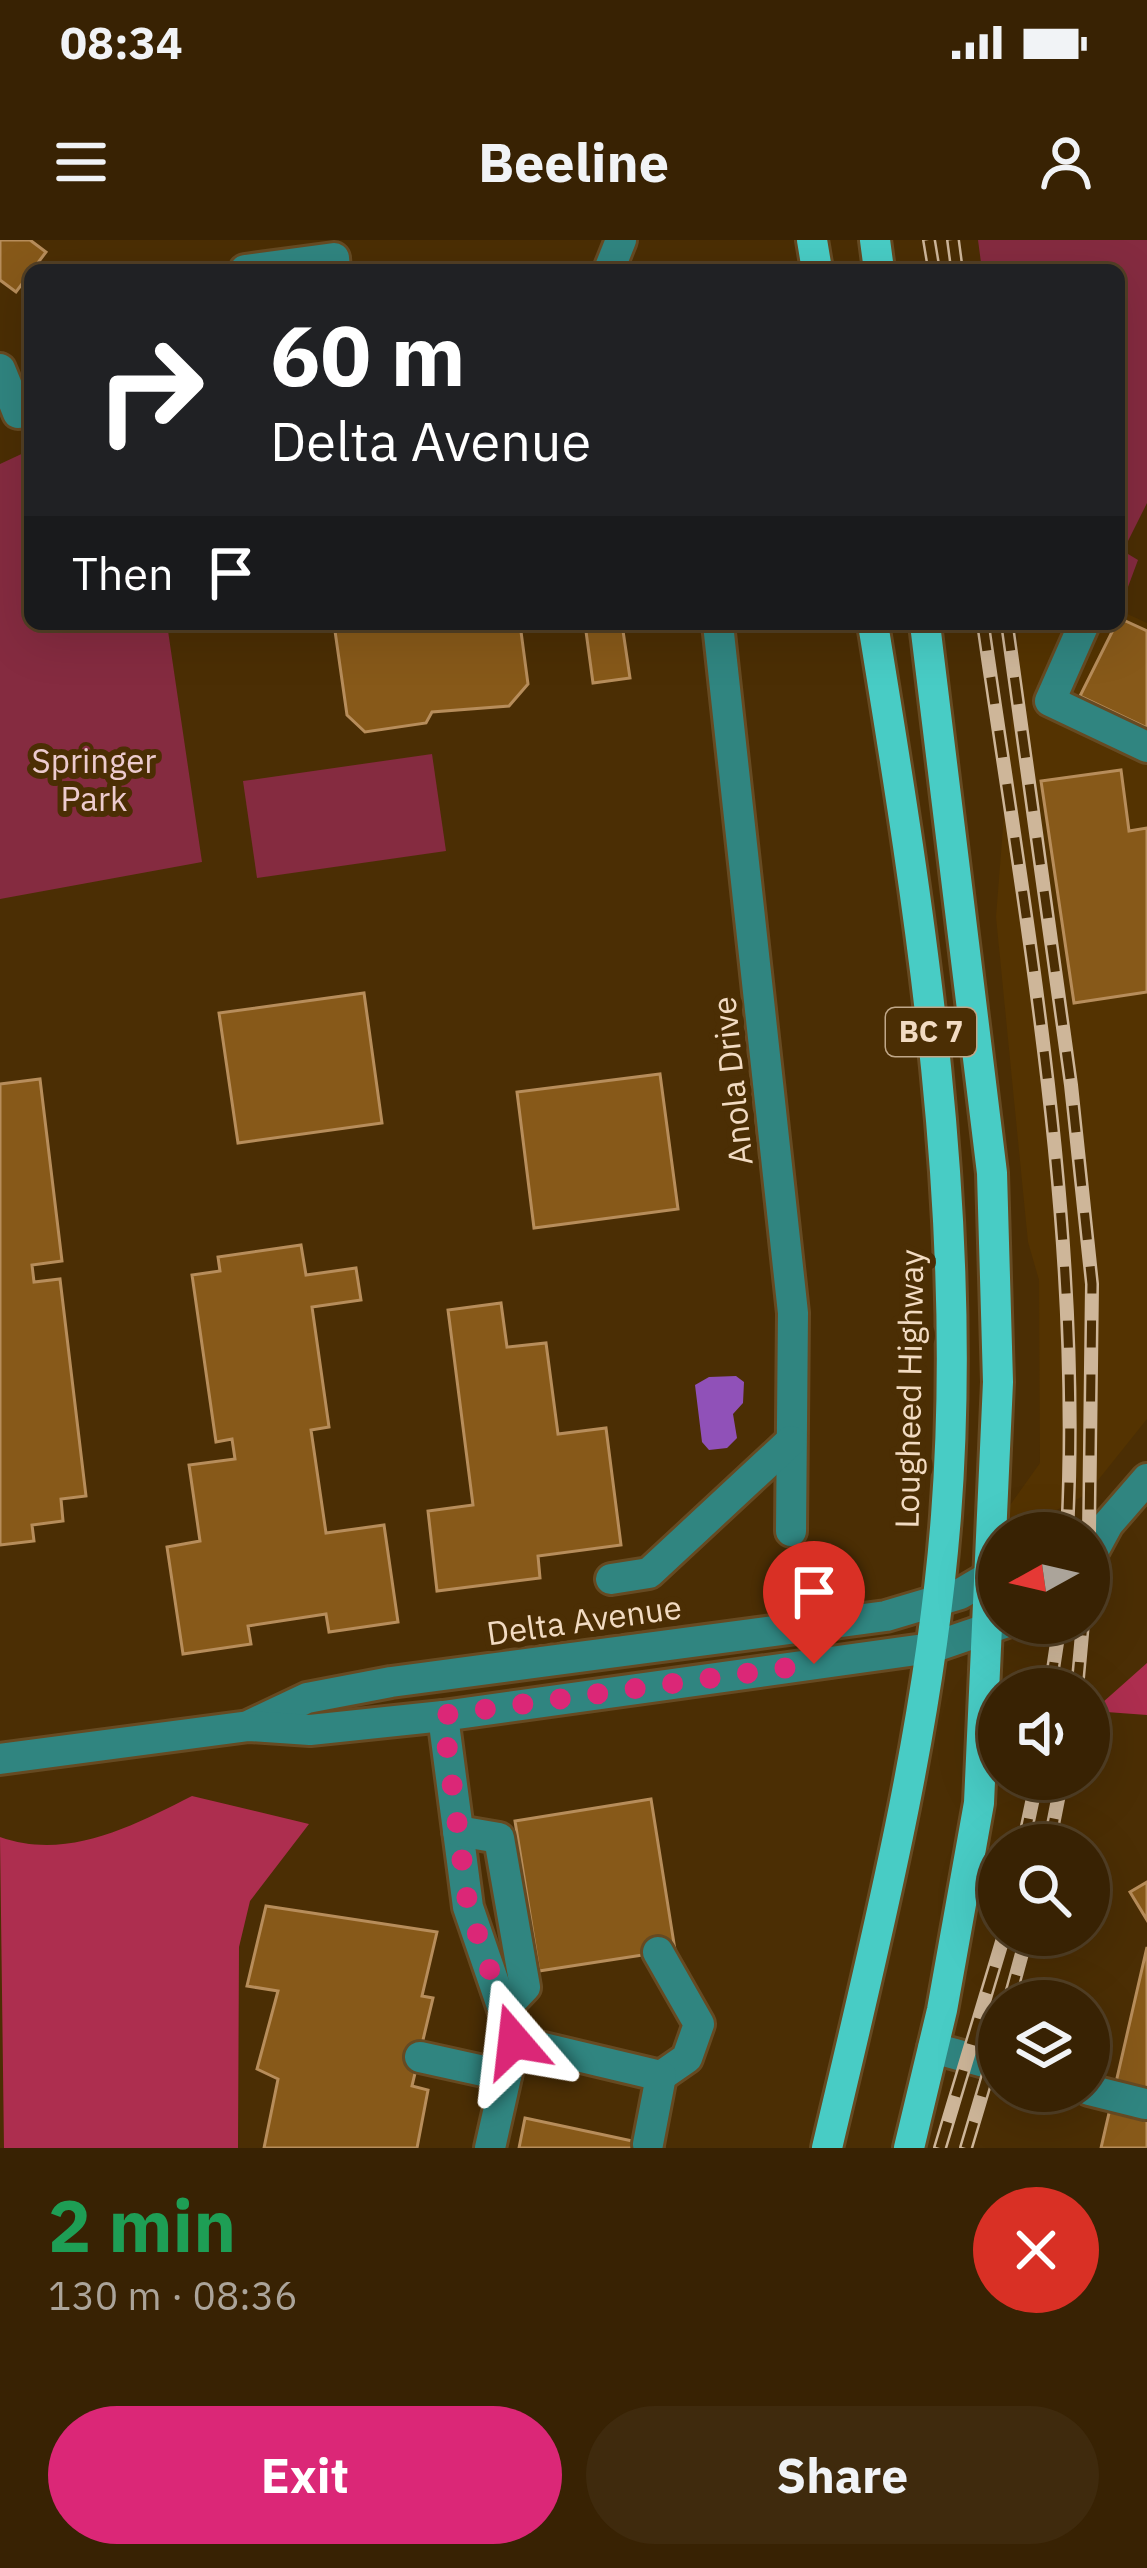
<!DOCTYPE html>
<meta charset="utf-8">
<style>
:root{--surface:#382203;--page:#3f2a0d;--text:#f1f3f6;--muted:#aba49a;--line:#523f25;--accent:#db2777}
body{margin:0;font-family:"IBM Plex Sans",sans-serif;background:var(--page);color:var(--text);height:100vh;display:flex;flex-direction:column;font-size:45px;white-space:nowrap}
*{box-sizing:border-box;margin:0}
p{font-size:39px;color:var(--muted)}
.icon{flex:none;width:66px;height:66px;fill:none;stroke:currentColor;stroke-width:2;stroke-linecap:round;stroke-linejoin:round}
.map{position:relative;height:1908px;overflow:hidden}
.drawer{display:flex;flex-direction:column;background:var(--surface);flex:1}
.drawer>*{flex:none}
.guide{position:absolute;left:24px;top:24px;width:1101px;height:366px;border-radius:18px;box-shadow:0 12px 48px #0002,0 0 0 3px var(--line);background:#202124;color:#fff;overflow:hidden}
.needle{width:78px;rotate:262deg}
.buttons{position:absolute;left:978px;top:1272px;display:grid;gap:24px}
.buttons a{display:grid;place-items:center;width:132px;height:132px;border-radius:50%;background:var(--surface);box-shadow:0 12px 48px #0002,0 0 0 3px var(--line);font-size:60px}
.pin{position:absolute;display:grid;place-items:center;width:102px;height:102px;color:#fff;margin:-123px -51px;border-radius:50% 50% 50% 0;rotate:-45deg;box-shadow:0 0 12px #0007}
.pin .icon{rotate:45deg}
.me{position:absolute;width:132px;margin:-66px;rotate:343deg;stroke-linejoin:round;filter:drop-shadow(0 0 9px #0008)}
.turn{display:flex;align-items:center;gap:42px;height:252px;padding:0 48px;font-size:54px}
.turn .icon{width:156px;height:156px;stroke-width:2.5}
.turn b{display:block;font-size:84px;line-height:102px}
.then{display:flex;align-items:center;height:114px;padding:0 48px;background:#0003;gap:24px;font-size:45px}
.round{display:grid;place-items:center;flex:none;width:126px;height:126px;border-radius:63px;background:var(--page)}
.overview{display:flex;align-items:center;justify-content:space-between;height:204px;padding:0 48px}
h1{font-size:72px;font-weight:800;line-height:90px;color:#1e9e55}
.action{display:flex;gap:24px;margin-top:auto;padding:24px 48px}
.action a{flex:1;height:138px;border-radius:72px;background:var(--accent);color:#fff;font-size:48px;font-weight:800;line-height:138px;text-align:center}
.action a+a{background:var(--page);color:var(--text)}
.status{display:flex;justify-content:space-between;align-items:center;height:84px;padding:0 60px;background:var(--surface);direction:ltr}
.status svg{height:33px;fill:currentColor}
header{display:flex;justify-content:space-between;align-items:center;height:156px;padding:0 48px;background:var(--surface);font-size:54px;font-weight:800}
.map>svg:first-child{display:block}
.built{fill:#543301}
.green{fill:#852b40}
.forest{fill:#ad2e4f}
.water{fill:#9051b8}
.building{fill:#875919;stroke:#b78d5b;stroke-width:3}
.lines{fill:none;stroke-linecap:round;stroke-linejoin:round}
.minor-casing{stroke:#664a22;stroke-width:36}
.major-casing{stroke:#664a22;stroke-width:36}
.minor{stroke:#308580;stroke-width:30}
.major{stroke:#48ccc5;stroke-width:30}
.rail-casing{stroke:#ceb699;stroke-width:14}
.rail{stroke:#4b2e04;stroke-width:9;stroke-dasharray:27;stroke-linecap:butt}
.route{stroke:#db2777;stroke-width:21;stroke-dasharray:0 37.8}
.labels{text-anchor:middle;stroke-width:12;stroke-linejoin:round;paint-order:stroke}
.shield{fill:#4b2e04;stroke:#c0a789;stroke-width:3}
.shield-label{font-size:30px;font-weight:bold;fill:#f2dbc2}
.park-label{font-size:33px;fill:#edcbcf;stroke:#4b2e04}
.street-label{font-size:33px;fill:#f2dbc2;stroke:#4b2e04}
</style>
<div class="status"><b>08:34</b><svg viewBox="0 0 49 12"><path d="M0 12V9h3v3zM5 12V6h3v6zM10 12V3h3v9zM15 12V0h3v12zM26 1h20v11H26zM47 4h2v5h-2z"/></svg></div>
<header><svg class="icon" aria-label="menu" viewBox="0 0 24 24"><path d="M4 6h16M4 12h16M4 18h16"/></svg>Beeline<svg class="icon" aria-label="person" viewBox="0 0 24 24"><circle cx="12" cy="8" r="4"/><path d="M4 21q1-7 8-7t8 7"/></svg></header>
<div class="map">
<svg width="1147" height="1908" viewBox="0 0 1147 1908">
<rect width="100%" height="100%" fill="#4b2e04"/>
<path class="built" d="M1119,370L1147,383V1179L1087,1254L1013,1293L1008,1268L1040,1223L1039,1040L1028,1002L996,677L1019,384H1119Z"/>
<g class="green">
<path d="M978,0H1147V263L1123,311L1138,320L1119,371V30H982Z"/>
<path d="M30,210V384H167L202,622L0,659V224Z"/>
<path d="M432,514L446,611L257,638L243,541Z"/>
</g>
<g class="forest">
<path d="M1147,1423V1475L1093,1471Z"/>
<path d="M192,1556L309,1584L250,1661L239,1707L238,1908H4L0,1597C67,1621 133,1586 192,1556Z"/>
</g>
<path class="water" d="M736,1136L744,1142L743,1163L733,1174L737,1198L727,1208L709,1210L702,1202L695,1145L709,1137Z"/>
<g class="building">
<path d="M0,0H30L46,12L16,52L0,40Z"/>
<path d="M1119,378L1147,391V488L1080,456Z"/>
<path d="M334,384H520L528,444L509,466L432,472L426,483L365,492L347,475Z"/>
<path d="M585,384H622L630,438L593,443Z"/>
<path d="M1121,530L1129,591L1147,588V752L1074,763L1041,541Z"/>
<path d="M364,753L382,883L238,903L219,773Z"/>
<path d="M660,834L678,969L534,988L517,852Z"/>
<path d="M40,839L62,1021L32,1025L34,1042L60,1039L86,1256L61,1259L63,1281L32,1285L34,1301L0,1305V844Z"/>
<path d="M301,1005L306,1035L356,1028L361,1060L312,1067L329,1187L311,1190L326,1293L384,1285L398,1382L329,1392L326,1374L248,1386L251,1404L183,1414L167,1307L200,1301L189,1225L235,1219L232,1199L216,1202L192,1035L220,1031L218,1017Z"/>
<path d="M501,1063L507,1107L546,1103L558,1194L606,1188L621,1305L538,1316L540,1338L437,1351L428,1271L473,1265L448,1070Z"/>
<path d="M651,1559L675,1710L539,1731L515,1581Z"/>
<path d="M1147,1642V1680L1130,1652Z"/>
<path d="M266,1666L437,1692L422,1756L433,1758L412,1846L428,1850L417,1908H264L278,1839L257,1829L278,1751L247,1746Z"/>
<path d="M1147,1707V1908H1101Z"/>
<path d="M525,1878L665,1908H519Z"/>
</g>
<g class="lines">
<defs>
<g id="minor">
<path d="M245,30L334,18L335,30"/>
<path d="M609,30L621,0"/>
<path d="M0,129L18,173"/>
<path d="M718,384L793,1073L791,1291"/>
<path d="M1084,384L1050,461L1147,507"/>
<path d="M1089,1319L1108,1284L1147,1239"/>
<path d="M611,1339L649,1333L791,1201"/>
<path d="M443,1476L468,1667L514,1801L490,1908"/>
<path d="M252,1484L307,1458L391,1442L886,1376L960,1354L999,1331"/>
<path d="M0,1519L249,1486L310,1490L443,1476L931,1408L1004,1383"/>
<path d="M458,1591L499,1598L525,1747L506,1767"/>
<path d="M658,1712L699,1784L687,1818L661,1836"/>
<path d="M514,1801L661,1836L648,1904"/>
<path d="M933,1808L999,1826"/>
<path d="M420,1817L506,1836"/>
<path d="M1089,1850L1145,1864"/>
</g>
<g id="major">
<path d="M812,0L817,30"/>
<path d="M875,0L879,30"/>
<path d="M827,1908C875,1704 930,1486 946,1276C969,978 921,677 873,384"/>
<path d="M909,1908L942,1770L979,1563L998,1142L992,933L925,384"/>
</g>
</defs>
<use href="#minor" class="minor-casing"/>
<use href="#major" class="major-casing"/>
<use href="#minor" class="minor"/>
<use href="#major" class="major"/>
<defs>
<g id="rail">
<path d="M929,0L934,30"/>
<path d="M953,0L957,30"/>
<path d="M983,384C1026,684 1083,989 1067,1293"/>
<path d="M1007,384L1071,845L1092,1044L1089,1293"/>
<path d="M1050,1449L1060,1383"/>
<path d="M1077,1449L1083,1383"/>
<path d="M1023,1605L1037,1539"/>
<path d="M1049,1605L1062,1539"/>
<path d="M1009,1761L1027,1695"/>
<path d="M940,1908L1004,1695"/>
<path d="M966,1908L999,1797"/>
</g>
</defs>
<use href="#rail" class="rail-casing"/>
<use href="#rail" class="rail"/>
</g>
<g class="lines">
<path class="route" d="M514,1801L468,1666L443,1475L814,1424"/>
</g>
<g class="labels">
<rect class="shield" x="886" y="768" width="90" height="48" rx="9"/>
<g class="shield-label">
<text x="931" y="802">BC 7</text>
</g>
<g class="park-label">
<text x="94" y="533">Springer<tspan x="94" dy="38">Park</tspan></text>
</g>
<g class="street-label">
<text transform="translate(732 841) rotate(-96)" y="12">Anola Drive</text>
<text transform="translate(909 1149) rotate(-89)" y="12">Lougheed Highway</text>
<text transform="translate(584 1380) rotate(-8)" y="12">Delta Avenue</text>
</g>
</g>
</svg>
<div class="buttons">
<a><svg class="needle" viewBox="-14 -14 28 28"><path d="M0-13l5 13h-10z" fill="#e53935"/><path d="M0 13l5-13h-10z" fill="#aba49a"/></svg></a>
<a><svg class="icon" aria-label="sound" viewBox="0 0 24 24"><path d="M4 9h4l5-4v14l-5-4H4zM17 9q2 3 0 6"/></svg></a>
<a><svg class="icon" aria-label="search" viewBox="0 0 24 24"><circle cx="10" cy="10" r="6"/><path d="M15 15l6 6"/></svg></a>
<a><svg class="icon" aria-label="layers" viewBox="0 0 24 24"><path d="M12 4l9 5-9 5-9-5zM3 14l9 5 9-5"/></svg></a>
</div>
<div class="pin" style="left:814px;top:1424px;background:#d93025"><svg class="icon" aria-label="arrive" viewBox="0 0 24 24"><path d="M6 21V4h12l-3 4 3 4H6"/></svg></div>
<svg class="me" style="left:514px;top:1801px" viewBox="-20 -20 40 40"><path d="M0-17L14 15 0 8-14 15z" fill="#db2777" stroke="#fff" stroke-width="4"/></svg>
<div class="guide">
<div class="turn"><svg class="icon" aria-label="right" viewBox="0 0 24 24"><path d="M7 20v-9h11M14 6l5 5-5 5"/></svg><div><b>60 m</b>Delta Avenue</div></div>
<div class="then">Then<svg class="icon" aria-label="arrive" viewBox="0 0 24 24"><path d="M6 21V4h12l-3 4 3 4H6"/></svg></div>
</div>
</div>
<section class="drawer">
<div class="overview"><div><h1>2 min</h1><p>130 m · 08:36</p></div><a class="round" style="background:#d93025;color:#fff"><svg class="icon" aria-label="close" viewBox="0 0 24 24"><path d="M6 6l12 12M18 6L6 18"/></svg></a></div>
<div class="action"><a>Exit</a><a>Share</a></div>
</section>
